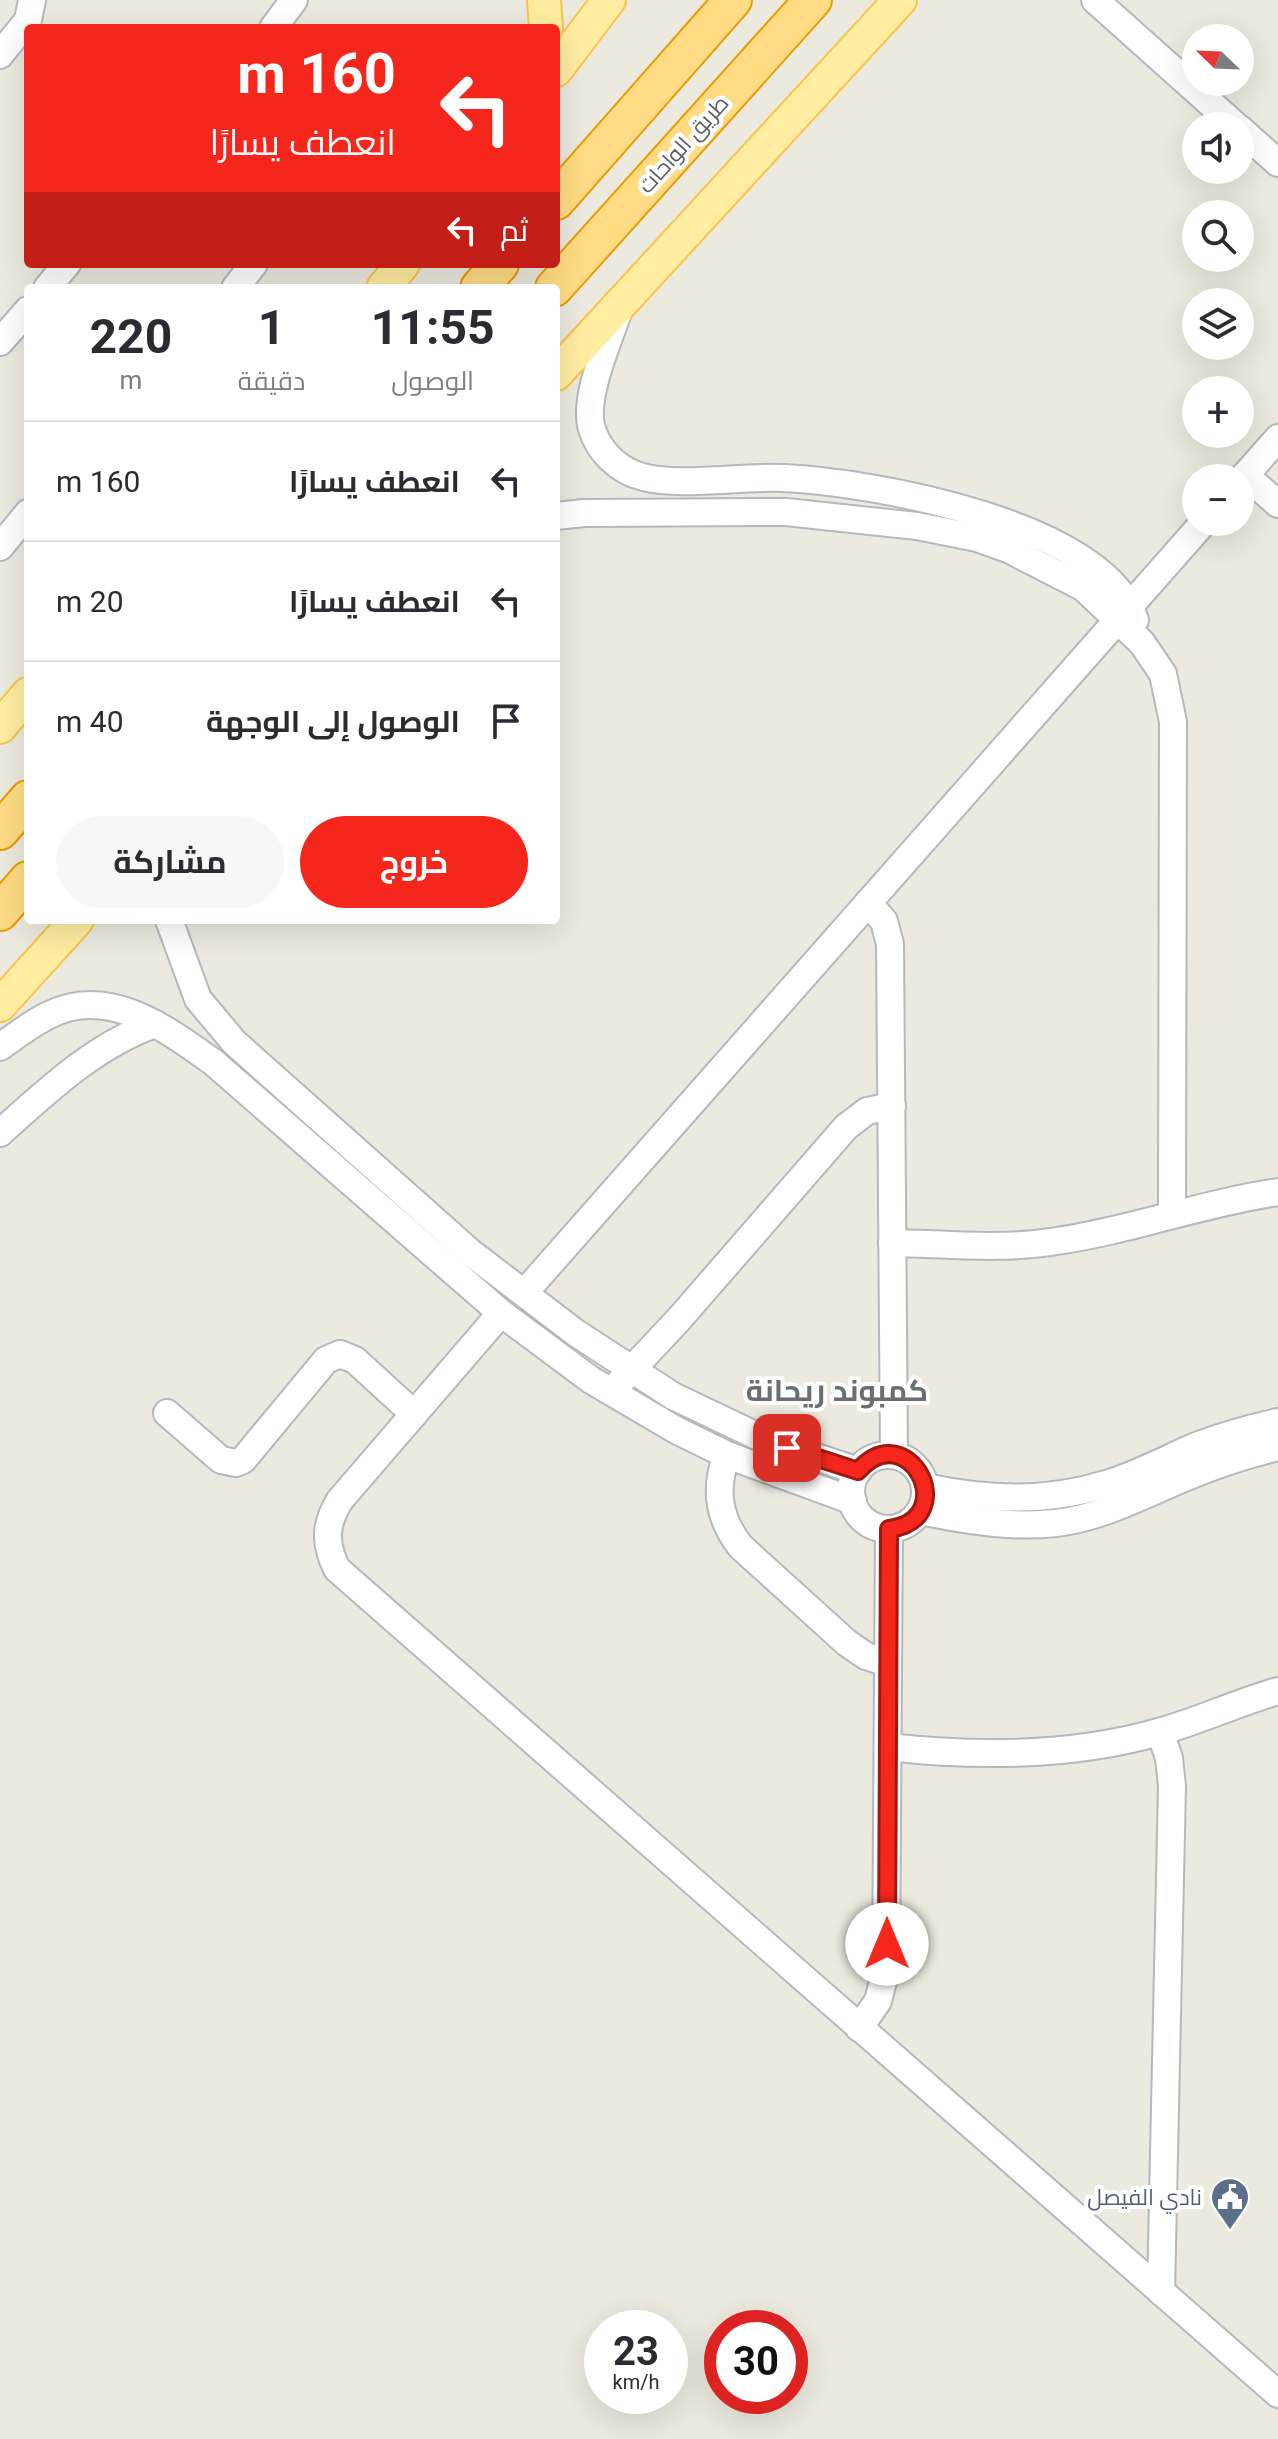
<!DOCTYPE html>
<html lang="ar">
<meta charset="utf-8">
<style>
:root{--surface:#fff;--page:#f7f7f7;--text:#2b2b33;--muted:#7c7c81;--line:#e1e1e2;--accent:#f5271c}
body{margin:0;font-family:Roboto,Cairo,sans-serif;background:var(--page);color:var(--text);direction:rtl;height:100vh;display:flex;flex-direction:column;font-size:30px;white-space:nowrap}
*{box-sizing:border-box;margin:0}
p{font-size:26px;color:var(--muted)}
.icon{flex:none;width:44px;height:44px;fill:none;stroke:currentColor;stroke-width:2;stroke-linecap:round;stroke-linejoin:round}
.map{position:relative;flex:1;overflow:hidden;direction:ltr}
.panel{position:absolute;left:24px;top:284px;width:536px;height:640px;display:flex;flex-direction:column;background:var(--surface);border-radius:8px;box-shadow:0 8px 32px #0002;direction:rtl}
.panel>*{flex:none}
.top-card{position:absolute;left:24px;top:24px;width:536px;height:244px;border-radius:8px;box-shadow:0 8px 32px #0002;direction:rtl;background:#f5271c;color:#fff;overflow:hidden}
.needle{width:52px;rotate:293deg}
.buttons{position:absolute;left:1182px;top:24px;display:grid;gap:16px}
.buttons a{display:grid;place-items:center;width:72px;height:72px;border-radius:50%;background:var(--surface);box-shadow:0 8px 32px #0002;font-size:40px}
.speed{position:absolute;left:584px;top:2310px;display:flex;gap:16px;font-size:40px;font-weight:700;text-align:center}
.speed>*{display:grid;place-content:center;width:104px;height:104px;border-radius:50%;background:var(--surface);box-shadow:0 8px 32px #0002;line-height:1}
.speed small{font-size:20px;font-weight:400}
.speed .limit{border:12px solid #d22;background:#fff;color:#111}
.pin{position:absolute;display:grid;place-items:center;width:68px;height:68px;color:#fff;margin:-34px;border-radius:16px;box-shadow:0 4px 12px #0006}
.me{position:absolute;width:88px;margin:-44px;rotate:0deg;stroke-linejoin:round;filter:drop-shadow(0 0 6px #0008)}
.turn{display:flex;align-items:center;gap:28px;height:168px;padding:0 32px;font-size:36px}
.turn .icon{width:104px;height:104px;stroke-width:2.5}
.turn b{display:block;font-size:56px;line-height:68px}
.then{display:flex;align-items:center;height:76px;padding:0 32px;background:#0003;gap:16px;font-size:30px}
.eta{display:flex;justify-content:space-evenly;align-items:center;height:136px;text-align:center}
.eta b{font-size:48px;font-weight:700;line-height:56px}
.action{display:flex;gap:16px;margin-top:auto;padding:16px 32px}
.action a{flex:1;height:92px;border-radius:48px;background:var(--accent);color:#fff;font-size:32px;font-weight:700;line-height:92px;text-align:center}
.action a+a{background:var(--page);color:var(--text)}
ul{padding:0;list-style:none}
li{display:flex;align-items:center;gap:24px;height:120px;padding:0 32px;border-top:2px solid var(--line)}
li div{flex:1}
li b{display:block;font-size:30px}
li em{font-style:normal}
.map>svg:first-child{display:block}
.lines{fill:none;stroke-linecap:round;stroke-linejoin:round}
.minor-casing{stroke:#b5b8bd;stroke-width:30}
.major-casing{stroke:#fbc449;stroke-width:36}
.highway-casing{stroke:#eb9b00;stroke-width:40}
.minor{stroke:#fff;stroke-width:26}
.major{stroke:#ffeda1;stroke-width:32}
.highway{stroke:#ffdc83;stroke-width:36}
.route-casing{stroke:#9f1912;stroke-width:20}
.route{stroke:#f5271c;stroke-width:14}
.labels{text-anchor:middle;stroke-width:8;stroke-linejoin:round;paint-order:stroke}
.street-label{font-size:22px;fill:#585c61;stroke:#fff}
.service-label{font-size:22px;fill:#4e5e75;stroke:#fff;text-anchor:end}
.district-label{font-size:30px;font-weight:bold;fill:#696e73;stroke:#fff}
</style>
<div class="map">
<svg width="1278" height="2439" viewBox="0 0 1278 2439">
<rect width="100%" height="100%" fill="#ece9de"/>
<g class="lines">
<defs>
<g id="minor">
<path d="M1095,0L1236,126"/>
<path d="M273,28L294,0"/>
<path d="M0,55L28,20L32,0"/>
<path d="M1240,129L1278,163"/>
<path d="M47,288L67,264"/>
<path d="M235,288L254,264"/>
<path d="M620,307C610,338 582,398 592,429C599,452 619,471 643,477C681,487 741,476 783,478C873,482 1103,523 1135,620"/>
<path d="M0,342L28,310"/>
<path d="M1245,475L1278,504"/>
<path d="M1240,481L1278,438"/>
<path d="M556,516L584,513L786,512L917,526L977,538L1008,549L1084,588L1142,643L1163,674L1173,722L1172,1213"/>
<path d="M0,547L28,513"/>
<path d="M868,903L884,921L890,944L894,1455"/>
<path d="M169,920L198,999L234,1042L470,1252L576,1333L673,1396L763,1439L858,1471"/>
<path d="M0,1047C15,1036 31,1024 47,1016C107,984 165,1028 213,1062L501,1313L591,1380L676,1430L727,1455L853,1501"/>
<path d="M0,1133C47,1091 95,1045 155,1024"/>
<path d="M892,1243C946,1244 1004,1250 1057,1241C1132,1230 1203,1203 1278,1192"/>
<path d="M525,1292L1204,522"/>
<path d="M501,1313L340,1500C325,1524 324,1543 337,1569L1278,2394"/>
<path d="M621,1381L680,1318L846,1127L867,1111L892,1106"/>
<path d="M167,1413L221,1460L236,1463L243,1460L326,1360L340,1354L355,1360L414,1414"/>
<path d="M727,1455C714,1488 718,1517 740,1546L847,1643L866,1656L887,1663"/>
<circle cx="888" cy="1492" r="37"/>
<path d="M925,1487C986,1500 1045,1503 1106,1484C1137,1475 1166,1459 1196,1446C1223,1436 1250,1428 1278,1422"/>
<path d="M920,1511C965,1520 1010,1528 1056,1523C1109,1517 1157,1487 1207,1469C1230,1460 1254,1453 1278,1447"/>
<path d="M1160,1732L1169,1758L1172,1786L1161,2292"/>
<path d="M888,1747C978,1757 1074,1757 1162,1731C1201,1720 1239,1702 1278,1691"/>
<path d="M859,2028L878,2001L886,1970L889,1529"/>
</g>
<g id="major">
<path d="M544,0L546,28"/>
<path d="M556,70L609,0"/>
<path d="M383,288L403,264"/>
<path d="M556,374L900,0"/>
<path d="M0,727L28,694"/>
<path d="M0,1005L77,920"/>
</g>
<g id="highway">
<path d="M556,201L733,0"/>
<path d="M479,288L500,264"/>
<path d="M554,288L813,0"/>
<path d="M0,831L28,799"/>
<path d="M0,912L28,880"/>
</g>
</defs>
<use href="#minor" class="minor-casing"/>
<use href="#major" class="major-casing"/>
<use href="#highway" class="highway-casing"/>
<use href="#minor" class="minor"/>
<use href="#major" class="major"/>
<use href="#highway" class="highway"/>
</g>
<g class="lines">
<defs>
<path id="route" d="M787,1448L858,1471C908,1414 963,1519 889,1529L887,1944"/>
</defs>
<use href="#route" class="route-casing"/>
<use href="#route" class="route"/>
</g>
<defs>
<symbol id="civic-pin" viewBox="-11 -11 22 30"><path d="M0 17L-7.5 6A9.5 9.5 0 1 1 7.5 6Z" fill="#5c6f8a" stroke="#fff"/><path d="M-.6-6.5H3V-4.5H.6V-3L4-1V1h2V6H-6V1h2V-1L-.6-3ZM-1.2 2.5V6h2.4V2.5Z" fill="#fff"/></symbol>
</defs>
<g fill-rule="evenodd">
<use href="#civic-pin" x="1208" y="2175" width="44" height="60"/>
</g>
<g class="labels">
<g class="street-label">
<text transform="translate(683 144) rotate(-48)" y="8">طريق الواحات</text>
</g>
<g class="service-label">
<text x="1202" y="2205">نادي الفيصل</text>
</g>
<g class="district-label">
<text x="837" y="1401">كمبوند ريحانة</text>
</g>
</g>
</svg>
<div class="buttons">
<a><svg class="needle" viewBox="-14 -14 28 28"><path d="M0-13l5 13h-10z" fill="#e53935"/><path d="M0 13l5-13h-10z" fill="#7c7c81"/></svg></a>
<a><svg class="icon" aria-label="sound" viewBox="0 0 24 24"><path d="M4 9h4l5-4v14l-5-4H4zM17 9q2 3 0 6"/></svg></a>
<a><svg class="icon" aria-label="search" viewBox="0 0 24 24"><circle cx="10" cy="10" r="6"/><path d="M15 15l6 6"/></svg></a>
<a><svg class="icon" aria-label="layers" viewBox="0 0 24 24"><path d="M12 4l9 5-9 5-9-5zM3 14l9 5 9-5"/></svg></a>
<a>+</a>
<a>−</a>
</div>
<div class="speed"><div>23<small>km/h</small></div><div class="limit">30</div></div>
<div class="pin" style="left:787px;top:1448px;background:#d93025"><svg class="icon" aria-label="arrive" viewBox="0 0 24 24"><path d="M6 21V4h12l-3 4 3 4H6"/></svg></div>
<svg class="me" style="left:887px;top:1944px" viewBox="-20 -20 40 40"><circle r="19" fill="#fff"/><path d="M0-13L10 11 0 6-10 11z" fill="#f5271c"/></svg>
<div class="top-card">
<div class="turn"><svg class="icon" aria-label="left" viewBox="0 0 24 24"><path d="M17 20v-9H6M10 6l-5 5 5 5"/></svg><div><b>160 m</b>انعطف يسارًا</div></div>
<div class="then">ثم<svg class="icon" aria-label="left" viewBox="0 0 24 24"><path d="M17 20v-9H6M10 6l-5 5 5 5"/></svg></div>
</div>
<section class="panel">
<div class="eta">
<div><b>11:55</b><p>الوصول</p></div>
<div><b>1</b><p>دقيقة</p></div>
<div><b>220</b><p>m</p></div>
</div>
<ul>
<li><svg class="icon" aria-label="left" viewBox="0 0 24 24"><path d="M17 20v-9H6M10 6l-5 5 5 5"/></svg><div><b>انعطف يسارًا</b></div><em>160 m</em></li>
<li><svg class="icon" aria-label="left" viewBox="0 0 24 24"><path d="M17 20v-9H6M10 6l-5 5 5 5"/></svg><div><b>انعطف يسارًا</b></div><em>20 m</em></li>
<li><svg class="icon" aria-label="arrive" viewBox="0 0 24 24"><path d="M6 21V4h12l-3 4 3 4H6"/></svg><div><b>الوصول إلى الوجهة</b></div><em>40 m</em></li>
</ul>
<div class="action"><a>خروج</a><a>مشاركة</a></div>
</section>
</div>
